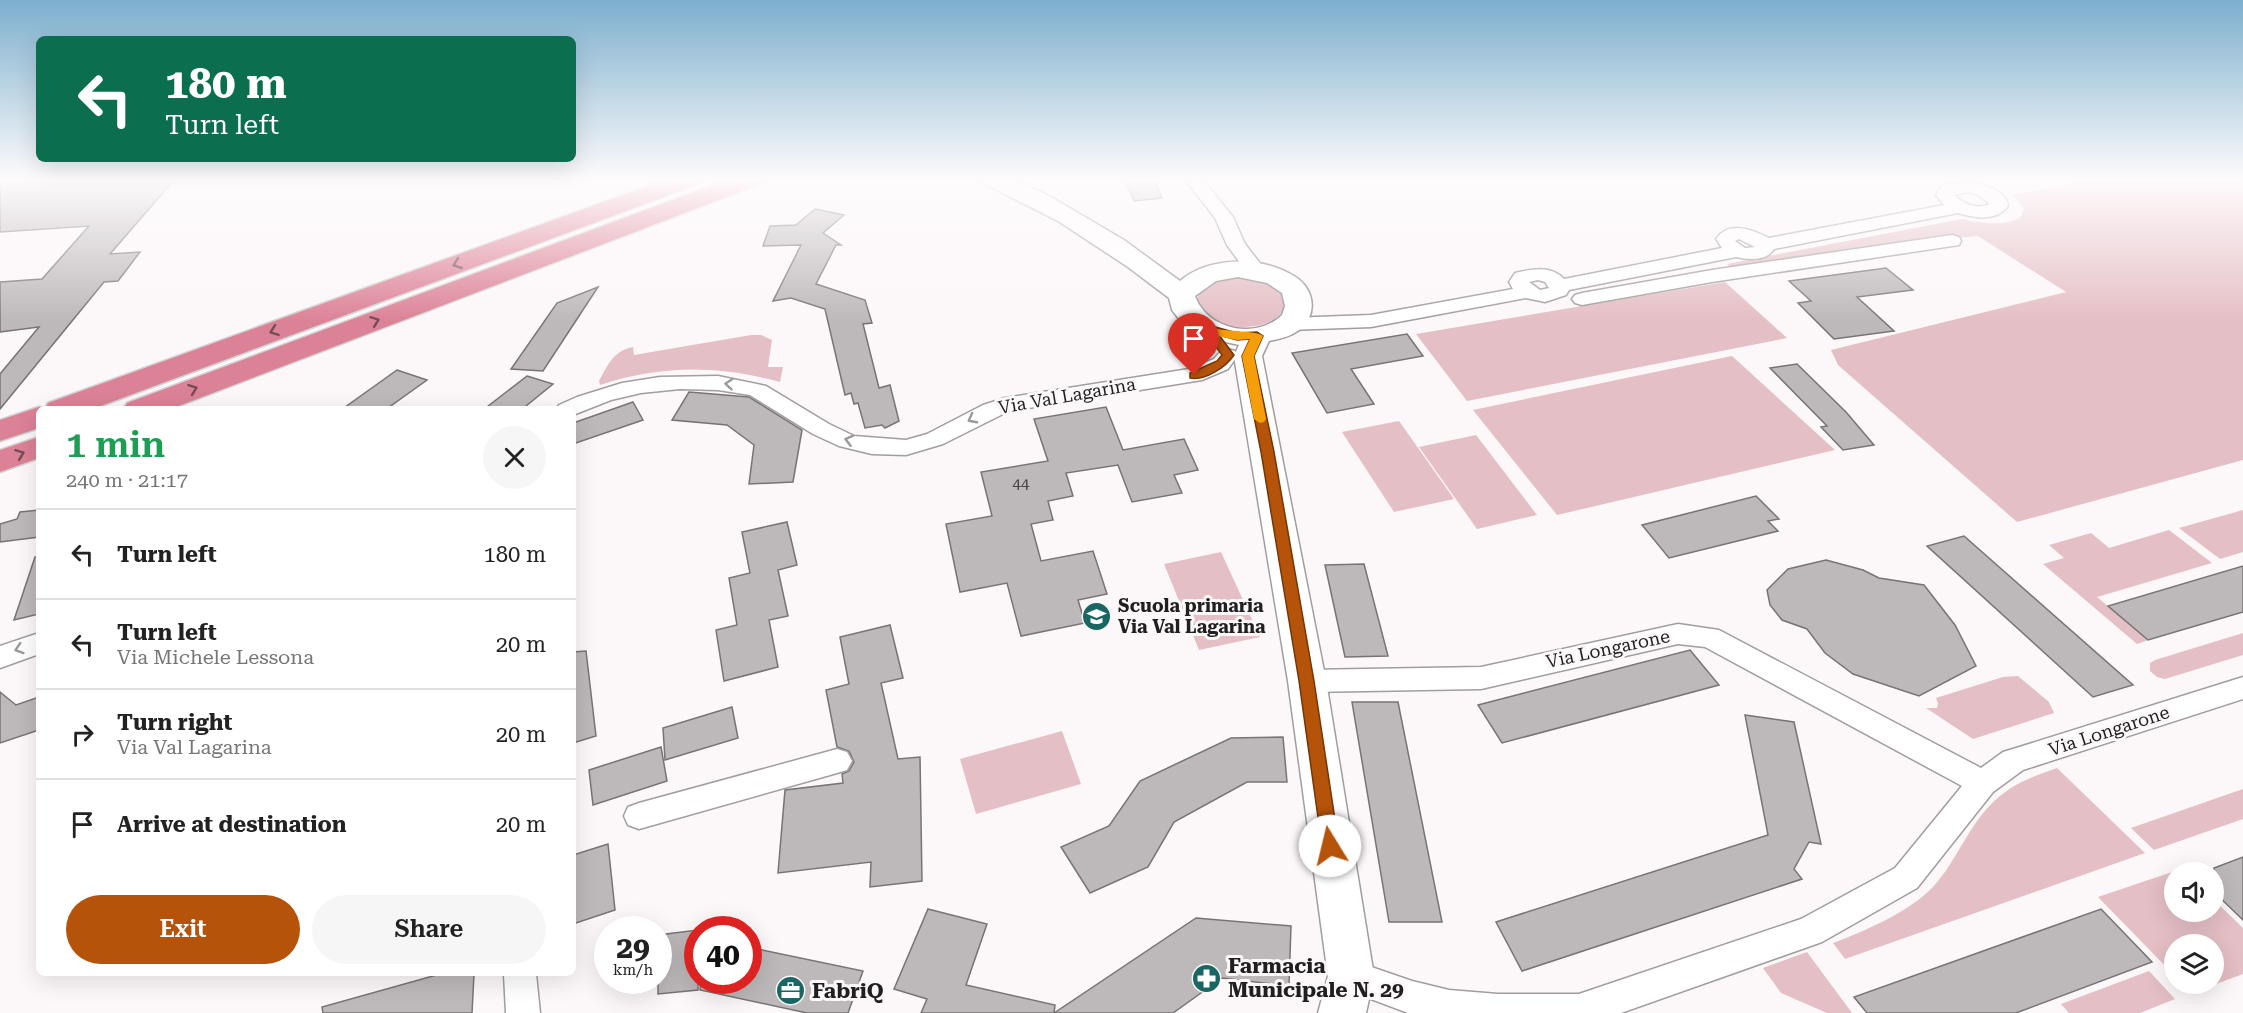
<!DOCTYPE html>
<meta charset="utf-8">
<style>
:root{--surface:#fff;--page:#f6f6f6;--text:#222;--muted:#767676;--line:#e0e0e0;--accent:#b45309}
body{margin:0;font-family:"Roboto Serif",serif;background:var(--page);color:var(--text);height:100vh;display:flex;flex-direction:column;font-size:22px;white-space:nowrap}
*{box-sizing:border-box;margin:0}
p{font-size:20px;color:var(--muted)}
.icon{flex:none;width:33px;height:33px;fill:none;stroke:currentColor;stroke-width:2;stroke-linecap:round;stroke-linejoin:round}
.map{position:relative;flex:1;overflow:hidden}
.details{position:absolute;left:36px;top:406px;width:540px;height:570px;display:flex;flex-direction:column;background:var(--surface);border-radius:9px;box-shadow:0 6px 24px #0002}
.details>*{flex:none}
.guide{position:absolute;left:36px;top:36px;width:540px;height:126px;border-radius:9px;box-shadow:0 6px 24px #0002;background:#0b6e4f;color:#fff;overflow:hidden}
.fabs{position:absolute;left:2164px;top:862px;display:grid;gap:12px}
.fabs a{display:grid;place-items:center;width:60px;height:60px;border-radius:50%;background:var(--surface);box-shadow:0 6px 24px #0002;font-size:30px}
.speed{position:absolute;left:594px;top:916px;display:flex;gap:12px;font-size:30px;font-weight:700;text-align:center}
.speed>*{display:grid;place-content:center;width:78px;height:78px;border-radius:50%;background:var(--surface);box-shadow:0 6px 24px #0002;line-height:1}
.speed small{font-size:15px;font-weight:400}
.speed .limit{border:9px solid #d22;background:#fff;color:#111}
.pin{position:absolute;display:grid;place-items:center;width:51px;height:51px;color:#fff;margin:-62px -26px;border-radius:50% 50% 50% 0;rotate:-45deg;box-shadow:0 0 6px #0007}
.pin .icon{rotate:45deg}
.me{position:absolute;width:66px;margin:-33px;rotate:351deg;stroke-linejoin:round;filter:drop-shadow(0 0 4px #0008)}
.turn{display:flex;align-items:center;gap:21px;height:126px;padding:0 30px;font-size:27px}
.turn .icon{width:78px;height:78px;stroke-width:2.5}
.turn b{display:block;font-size:42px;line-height:51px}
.round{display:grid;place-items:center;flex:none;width:63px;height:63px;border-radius:32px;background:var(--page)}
.overview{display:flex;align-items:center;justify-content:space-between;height:102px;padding:0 30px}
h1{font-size:36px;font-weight:600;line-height:45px;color:#1e9e55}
.cta{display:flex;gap:12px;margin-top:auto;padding:12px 30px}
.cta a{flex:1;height:69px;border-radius:36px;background:var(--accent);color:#fff;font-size:24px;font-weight:600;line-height:69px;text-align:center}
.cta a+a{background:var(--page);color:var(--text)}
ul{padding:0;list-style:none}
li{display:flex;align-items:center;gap:18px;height:90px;padding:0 30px;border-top:2px solid var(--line)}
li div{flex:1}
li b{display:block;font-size:22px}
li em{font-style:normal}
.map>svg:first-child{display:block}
.green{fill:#e4bfc5}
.building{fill:#bdb8b9;stroke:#787475;stroke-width:1.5}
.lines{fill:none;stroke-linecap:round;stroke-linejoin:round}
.street-casing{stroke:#a29d9e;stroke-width:3}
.secondary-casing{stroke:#a29d9e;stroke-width:3}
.highway-casing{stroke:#d2d2d2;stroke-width:3}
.street{fill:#fff;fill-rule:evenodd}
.secondary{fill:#fff;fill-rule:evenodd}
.highway{fill:#dc8296;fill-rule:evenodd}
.oneway{stroke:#754c55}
.oneway2{stroke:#9b9a9a}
.route{fill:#b45309;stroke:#753606;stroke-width:1.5}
.slow{fill:#f59e0b}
.labels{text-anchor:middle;stroke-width:6;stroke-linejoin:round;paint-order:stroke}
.number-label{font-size:15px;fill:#474546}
.street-label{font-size:18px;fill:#201f1f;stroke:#fcf7f8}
.poi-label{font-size:18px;font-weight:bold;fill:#201f1f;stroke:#fcf7f8;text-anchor:start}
.near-poi-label{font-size:21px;font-weight:bold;fill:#201f1f;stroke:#fcf7f8;text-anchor:start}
</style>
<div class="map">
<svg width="2243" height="1013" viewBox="0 0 2243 1013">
<rect width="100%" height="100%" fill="#fcf7f8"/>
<g class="green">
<path d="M2096,179H2243V460L2017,522L1838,365L1831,350L2066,292L1978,236L1895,244L1733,270L1727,264L1962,219C1981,223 2001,227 2020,218L2024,208L2013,195Z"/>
<path d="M1233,276C1248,277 1302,287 1281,313C1268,330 1232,330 1215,321C1209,318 1203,310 1197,306C1196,283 1215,281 1233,276Z"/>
<path d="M1725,282L1787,338L1467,401L1416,334Z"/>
<path d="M751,335H761L772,340L768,367H783L780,382C717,365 662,365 600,385L599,381C608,365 613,351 633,347L634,355Z"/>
<path d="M1732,356L1835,450L1557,515L1473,410Z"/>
<path d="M1399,421L1454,499L1394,512L1342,432Z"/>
<path d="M1476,435L1537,515L1477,529L1419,447Z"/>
<path d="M2243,510V552L2220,559L2179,528Z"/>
<path d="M2169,530L2212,563L2097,597L2148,640L2137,644L2043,564L2064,558L2049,545L2091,533L2109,548Z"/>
<path d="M1221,552L1260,637L1199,650L1164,564Z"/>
<path d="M2243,633V655L2165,679L2157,677L2150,671V663L2155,660Z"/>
<path d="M2018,676L2049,702L2054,713L1973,739L1926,708H1937L1938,703L1936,698L2003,677Z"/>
<path d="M1062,731L1081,784L976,814L960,759Z"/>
<path d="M2057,768L2145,853L1845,959L1833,943C1865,931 1909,912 1933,887C1958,860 1970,820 2000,796C2017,782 2037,775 2057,768Z"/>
<path d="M2243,789V819L2154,850L2131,828Z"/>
<path d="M2181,869L2186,873H2175V912H2214V900L2243,928V974L2192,993L2183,984H2214V945H2175V976L2098,897Z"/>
<path d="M1807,952L1852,1013H1827L1781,993L1763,968Z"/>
<path d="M2149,971L2175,999L2140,1013H2069L2061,1004Z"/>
</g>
<g class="building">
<path d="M0,179H175L110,254L140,252L118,281L104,282L0,409V374L39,327L0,332V282L42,279L89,226L0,232Z"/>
<path d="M1125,179H1154L1162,198L1134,201Z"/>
<path d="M815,209L844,215L823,233L841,245H836L816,284L865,300L872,323L863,324L879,388L890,385L899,421L885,428L882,425L865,428L858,403L854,404L851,393L845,395L825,309L791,298L773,301L801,245L763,246L770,226L796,225Z"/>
<path d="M1886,268L1913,290L1857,297L1894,331L1834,339L1798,303L1811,301L1789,281Z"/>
<path d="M598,287L543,371L511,369L557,303Z"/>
<path d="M1407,334L1423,356L1351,369L1374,404L1327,413L1292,353Z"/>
<path d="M1797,364L1846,412L1874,445L1843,450L1821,427L1827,426L1770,368Z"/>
<path d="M397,370L427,380L385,410H341Z"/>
<path d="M527,376L553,384L521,410H483Z"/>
<path d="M689,392L749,397L802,430L793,482L749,484L754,445L727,425L672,420Z"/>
<path d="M633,402L643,420L573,444V423Z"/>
<path d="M1106,407L1123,450L1184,439L1198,470L1174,475L1182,493L1132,502L1118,465L1066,473L1073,496L1048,501L1053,520L1031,524L1041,561L1093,551L1107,594L1078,600L1085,623L1021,636L1007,583L960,592L946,524L992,516L981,472L1048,461L1034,419Z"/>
<path d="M1756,496L1779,519L1768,521L1778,531L1669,558L1642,525Z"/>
<path d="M39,510V537L0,542V524L17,519L20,512Z"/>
<path d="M787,522L797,565L778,570L788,616L769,620L778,667L724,681L716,630L737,625L729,578L750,573L742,532Z"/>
<path d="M1964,536L2133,685L2093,697L1927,546Z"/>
<path d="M35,557H39V614L14,620Z"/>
<path d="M1826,560L1863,570L1879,578L1924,585L1955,625L1976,666L1919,696L1853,674L1825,653L1807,629L1782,620L1770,605L1767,590L1788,569Z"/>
<path d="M1364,564L1388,656L1345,657L1325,565Z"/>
<path d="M2243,566V612L2148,640L2108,606Z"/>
<path d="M890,625L903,678L881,683L898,759L920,757L922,881L870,887L871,862L778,873L785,790L843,783L842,774L849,771L854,762L849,751L837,747L826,690L849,684L840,637Z"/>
<path d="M1690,650L1719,685L1502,743L1478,705Z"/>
<path d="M586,651L596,736L573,743V652Z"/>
<path d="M0,692L16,705L39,697V730L0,743Z"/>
<path d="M1352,702H1398L1442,922H1389Z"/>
<path d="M732,707L738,738L665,760L663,728Z"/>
<path d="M1745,715L1794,722L1821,844L1809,842L1794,869L1802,879L1522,971L1496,922L1768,835Z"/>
<path d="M1283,737L1287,782H1247L1174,822L1148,867L1090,893L1061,847L1109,826L1140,781L1231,738Z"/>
<path d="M661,747L667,781L593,805L589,770Z"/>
<path d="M608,844L615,910L573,924V855Z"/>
<path d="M2243,857V920L2214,892V868Z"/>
<path d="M928,909L987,924L966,985L1055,1005L1054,1013L1196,918L1291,926L1289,986L1222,978L1173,1013H921L927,999L894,989Z"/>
<path d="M2101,909L2152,962L2016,1013H1867L1854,997Z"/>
<path d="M698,930V990L658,994V935Z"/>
<path d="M748,947L863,971L848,1013H807L700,990L701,981H748Z"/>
<path d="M440,974H474L472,1013H323L322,1007Z"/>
</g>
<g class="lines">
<defs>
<g id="street">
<path d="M1185,179H1202L1233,217L1245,244L1266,271L1263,275H1249L1227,245L1215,218Z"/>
<path d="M1968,182C1982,185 2006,189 2008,206C1996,222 1975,218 1958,213L1774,249C1767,261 1749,260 1736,257L1569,290L1566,295L1545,302L1526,298L1371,327L1289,330L1282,328L1279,324L1282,320L1289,318L1371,315L1513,289L1509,282L1515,273C1532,269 1551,265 1564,279L1722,248L1716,239C1729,220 1753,230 1769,238L1944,205L1936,195L1942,185ZM1968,192L1978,195L1990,204C1977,210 1964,204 1954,195ZM1739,239L1755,247L1745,248L1735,241ZM1538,280L1545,282L1549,288L1540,290L1529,282Z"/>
<path d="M1952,235L1959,237L1961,241L1959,245L1712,282L1582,305L1575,303L1572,299L1575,295L1582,293L1712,270Z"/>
<path d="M1228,349L1235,351L1238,355L1228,369L1202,380L1009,411L943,444L906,455L872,454L839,446L813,434L750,395L718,390L680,389L641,393L611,400L573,415V410H556L559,405L577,397L622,383L660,377L718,376L766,386L829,424L854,436L906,440L927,434L983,405L1005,398L1189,369L1214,359L1221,351Z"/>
<path d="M1678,624L1719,630L1981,768L2003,752L2013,749L2243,677V699L2023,770L1993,792L1917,888L1822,942L1621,1013H1408L1339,987L1334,976L1339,965L1351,960L1412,981L1449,990L1498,994H1579L1801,919L1895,868L1962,786L1705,647L1678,644L1481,689L1307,692L1297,689L1293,681L1297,673L1307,670L1481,667Z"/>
<path d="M39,633V654L0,668V646Z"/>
<path d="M837,749L847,752L852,761L847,770L837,773L639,829L628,825L624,816L628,807L639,803Z"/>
<path d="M504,974H536L540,1013H506Z"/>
</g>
<path id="secondary" d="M981,179H1014L1051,197L1124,240L1180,281C1209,256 1262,256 1294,276C1314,288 1319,314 1299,330C1290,337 1279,339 1269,341L1262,356L1326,681L1374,976L1366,1013H1318L1328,976L1288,681L1234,356L1239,345L1199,336L1186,328L1172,310L1169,298L1128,267L1058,221L985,184ZM1238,277L1267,283L1282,293L1285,306L1282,315C1256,340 1207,330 1195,296L1216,281Z"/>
<g id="highway">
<path d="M667,179H702L698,184L90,410H39V428L0,441V420L39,407L45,409L48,403Z"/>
<path d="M729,179H764L760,184L168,410H123L127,403Z"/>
<path d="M39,437V458L0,472V450Z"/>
</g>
</defs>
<use href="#street" class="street-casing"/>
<use href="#secondary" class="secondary-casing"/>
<use href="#highway" class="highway-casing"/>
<use href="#street" class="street"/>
<use href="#secondary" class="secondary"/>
<use href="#highway" class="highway"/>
</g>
<defs><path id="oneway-chevron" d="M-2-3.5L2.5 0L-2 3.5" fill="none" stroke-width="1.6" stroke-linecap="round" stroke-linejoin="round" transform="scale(1.5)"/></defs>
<g class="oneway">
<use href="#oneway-chevron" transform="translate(457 264) rotate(160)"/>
<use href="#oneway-chevron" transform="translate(375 321) rotate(-21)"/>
<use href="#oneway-chevron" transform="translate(274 331) rotate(160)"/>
<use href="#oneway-chevron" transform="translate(193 389) rotate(-21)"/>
<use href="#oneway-chevron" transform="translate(20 454) rotate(-21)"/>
</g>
<g class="oneway2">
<use href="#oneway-chevron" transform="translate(729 384) rotate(-175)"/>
<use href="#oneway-chevron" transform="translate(972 419) rotate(152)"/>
<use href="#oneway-chevron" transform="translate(849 440) rotate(-166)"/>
<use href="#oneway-chevron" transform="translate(19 649) rotate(162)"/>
</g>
<linearGradient id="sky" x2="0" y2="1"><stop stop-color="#7cafcd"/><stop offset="0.56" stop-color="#fefbfc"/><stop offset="1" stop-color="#fefbfc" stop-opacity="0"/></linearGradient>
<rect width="2243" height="321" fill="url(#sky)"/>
<path class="route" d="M1208,325L1237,333L1257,332L1263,336L1254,356L1274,452L1314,681L1339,846L1337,852L1330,854L1324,852L1322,846L1299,681L1261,452L1242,356L1250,339L1237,340L1219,335L1234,355C1226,367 1205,381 1190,378V373L1217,361L1222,355L1202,328Z"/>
<path class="slow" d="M1216,329C1227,331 1257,331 1263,336L1254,356L1266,419L1264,422L1260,423L1254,419L1242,356L1250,339L1237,340L1212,335L1210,332Z"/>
<defs>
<symbol id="school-disc" viewBox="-11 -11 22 22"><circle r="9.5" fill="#196663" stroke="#fcf7f8"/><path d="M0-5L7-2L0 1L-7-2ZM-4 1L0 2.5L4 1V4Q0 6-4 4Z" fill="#fff"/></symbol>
<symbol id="pharmacy-disc" viewBox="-11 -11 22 22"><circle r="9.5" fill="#196663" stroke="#fcf7f8"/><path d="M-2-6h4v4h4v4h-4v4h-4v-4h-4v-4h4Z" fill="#fff"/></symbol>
<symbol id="office-disc" viewBox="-11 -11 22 22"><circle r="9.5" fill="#196663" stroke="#fcf7f8"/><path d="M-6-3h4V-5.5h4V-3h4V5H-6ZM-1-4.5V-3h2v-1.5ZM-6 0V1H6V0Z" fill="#fff"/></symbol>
</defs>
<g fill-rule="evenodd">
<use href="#school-disc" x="1080" y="600" width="33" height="33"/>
<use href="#pharmacy-disc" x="1190" y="962" width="33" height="33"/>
<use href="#office-disc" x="774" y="974" width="33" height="33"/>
</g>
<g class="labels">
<g class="number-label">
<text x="1021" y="489">44</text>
</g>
<g class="street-label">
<text transform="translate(1067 396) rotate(-10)" y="6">Via Val Lagarina</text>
<text transform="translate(1608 649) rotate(-12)" y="6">Via Longarone</text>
<text transform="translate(2109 731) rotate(-18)" y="6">Via Longarone</text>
</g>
<g class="poi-label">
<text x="1118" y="612">Scuola primaria<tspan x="1118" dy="21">Via Val Lagarina</tspan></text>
</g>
<g class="near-poi-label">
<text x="1228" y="973">Farmacia<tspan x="1228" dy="24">Municipale N. 29</tspan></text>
<text x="812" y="998">FabriQ</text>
</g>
</g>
</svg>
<div class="fabs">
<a><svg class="icon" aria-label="sound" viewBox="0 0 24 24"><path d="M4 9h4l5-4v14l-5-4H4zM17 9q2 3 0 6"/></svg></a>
<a><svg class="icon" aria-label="layers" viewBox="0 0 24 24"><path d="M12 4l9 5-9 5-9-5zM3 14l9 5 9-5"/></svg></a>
</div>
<div class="speed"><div>29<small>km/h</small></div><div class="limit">40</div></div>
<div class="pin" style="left:1194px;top:375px;background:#d93025"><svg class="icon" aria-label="arrive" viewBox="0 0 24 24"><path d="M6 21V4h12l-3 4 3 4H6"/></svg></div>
<svg class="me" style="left:1330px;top:846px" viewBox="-20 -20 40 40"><circle r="19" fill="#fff"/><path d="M0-13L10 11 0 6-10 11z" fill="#b45309"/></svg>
<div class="guide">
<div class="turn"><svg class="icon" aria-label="left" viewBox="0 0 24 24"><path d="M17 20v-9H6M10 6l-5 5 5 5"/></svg><div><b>180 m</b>Turn left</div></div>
</div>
<section class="details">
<div class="overview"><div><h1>1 min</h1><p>240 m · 21:17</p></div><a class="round"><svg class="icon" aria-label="close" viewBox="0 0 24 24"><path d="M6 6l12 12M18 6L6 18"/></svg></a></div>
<ul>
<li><svg class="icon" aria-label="left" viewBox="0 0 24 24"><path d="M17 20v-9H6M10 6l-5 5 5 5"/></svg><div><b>Turn left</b></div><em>180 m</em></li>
<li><svg class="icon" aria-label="left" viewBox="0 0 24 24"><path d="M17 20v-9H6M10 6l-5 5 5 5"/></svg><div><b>Turn left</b><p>Via Michele Lessona</p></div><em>20 m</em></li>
<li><svg class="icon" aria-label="right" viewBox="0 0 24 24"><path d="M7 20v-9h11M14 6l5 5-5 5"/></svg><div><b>Turn right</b><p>Via Val Lagarina</p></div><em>20 m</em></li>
<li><svg class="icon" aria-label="arrive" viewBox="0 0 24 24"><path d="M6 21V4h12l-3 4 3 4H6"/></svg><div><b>Arrive at destination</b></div><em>20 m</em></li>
</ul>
<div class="cta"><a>Exit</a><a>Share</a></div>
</section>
</div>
